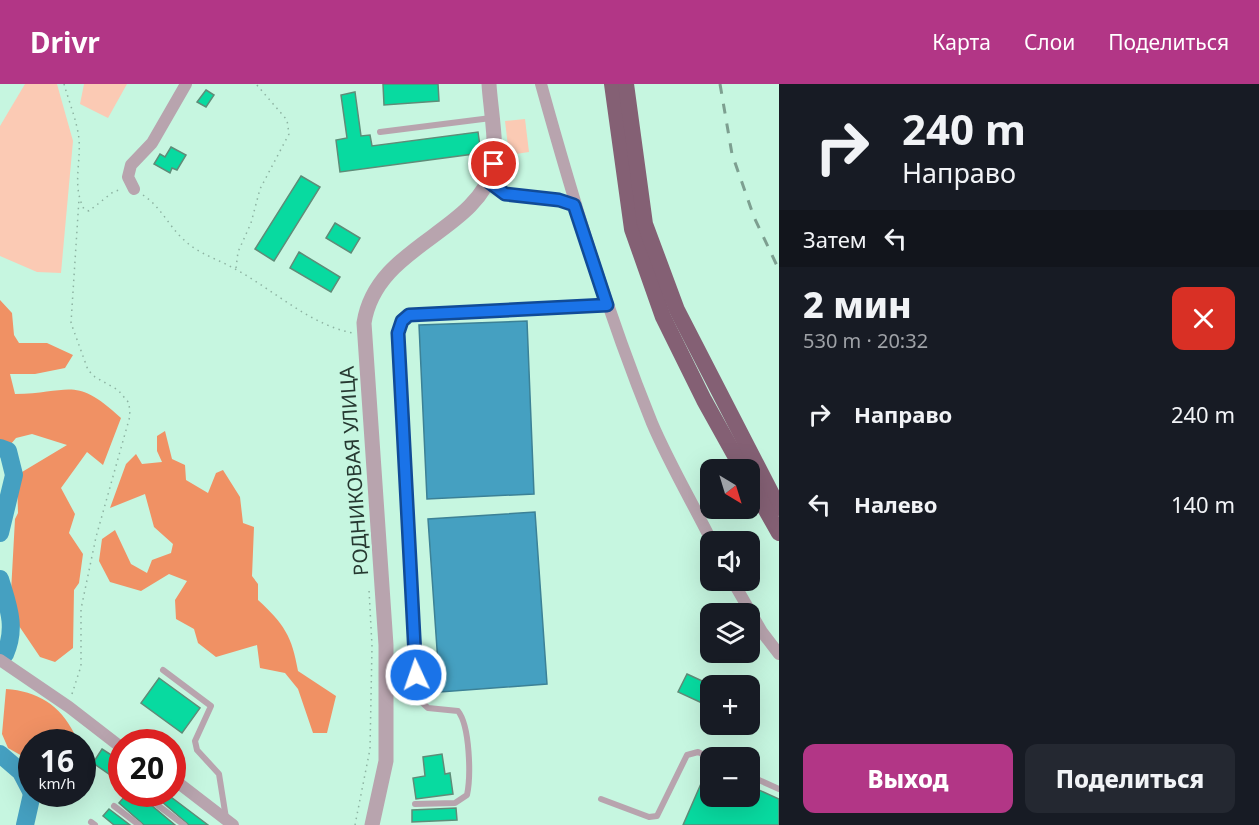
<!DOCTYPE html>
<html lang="ru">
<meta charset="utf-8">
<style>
:root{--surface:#171b24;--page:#242831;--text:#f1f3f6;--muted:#9ea1a6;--accent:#b23686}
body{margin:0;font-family:"Noto Sans",sans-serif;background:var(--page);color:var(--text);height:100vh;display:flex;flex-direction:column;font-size:22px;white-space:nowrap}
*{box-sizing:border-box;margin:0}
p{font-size:20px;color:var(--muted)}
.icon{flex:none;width:33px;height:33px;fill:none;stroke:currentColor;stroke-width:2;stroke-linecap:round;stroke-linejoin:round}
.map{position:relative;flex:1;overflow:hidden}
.details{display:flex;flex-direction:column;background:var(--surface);width:480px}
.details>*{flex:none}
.hud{background:#171b24;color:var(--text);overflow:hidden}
.needle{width:39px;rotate:142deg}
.controls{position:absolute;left:700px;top:375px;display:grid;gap:12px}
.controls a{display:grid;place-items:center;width:60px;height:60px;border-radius:12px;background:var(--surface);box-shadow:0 6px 24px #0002;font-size:30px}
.speed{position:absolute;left:18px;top:645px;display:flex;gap:12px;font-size:30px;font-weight:700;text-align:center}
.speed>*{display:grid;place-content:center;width:78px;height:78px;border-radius:50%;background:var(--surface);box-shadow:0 6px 24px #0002;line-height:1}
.speed small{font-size:15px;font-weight:400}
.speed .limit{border:9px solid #d22;background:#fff;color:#111}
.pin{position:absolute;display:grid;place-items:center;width:51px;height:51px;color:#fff;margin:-26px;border:3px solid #fff;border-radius:50%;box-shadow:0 2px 6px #0007}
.me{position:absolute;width:66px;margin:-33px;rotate:357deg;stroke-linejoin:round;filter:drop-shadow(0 0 4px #0008)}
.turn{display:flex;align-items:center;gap:21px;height:126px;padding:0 24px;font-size:27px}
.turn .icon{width:78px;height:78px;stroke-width:2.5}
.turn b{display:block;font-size:42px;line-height:51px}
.then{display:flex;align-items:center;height:57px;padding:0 24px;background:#0003;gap:12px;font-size:22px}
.round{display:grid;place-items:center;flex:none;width:63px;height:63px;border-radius:12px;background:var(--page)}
.overview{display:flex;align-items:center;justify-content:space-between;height:102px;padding:0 24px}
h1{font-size:36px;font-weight:800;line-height:45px}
.cta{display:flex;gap:12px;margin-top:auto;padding:12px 24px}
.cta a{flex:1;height:69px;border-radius:12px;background:var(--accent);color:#fff;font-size:24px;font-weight:800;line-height:69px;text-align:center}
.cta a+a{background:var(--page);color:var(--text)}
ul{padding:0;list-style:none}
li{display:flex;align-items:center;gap:18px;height:90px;padding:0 24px}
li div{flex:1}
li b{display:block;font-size:22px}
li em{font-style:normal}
header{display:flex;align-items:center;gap:36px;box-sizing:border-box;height:84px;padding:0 30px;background:var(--accent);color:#fff}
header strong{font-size:28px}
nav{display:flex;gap:33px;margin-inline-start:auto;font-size:21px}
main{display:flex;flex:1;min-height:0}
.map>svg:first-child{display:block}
.green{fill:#fbcab4}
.forest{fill:#f09164}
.water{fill:#45a0c1;stroke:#3c8196;stroke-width:1.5}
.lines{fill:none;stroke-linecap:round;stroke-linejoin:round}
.river{stroke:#45a0c1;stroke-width:18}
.building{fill:#08daa0;stroke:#5f8c78;stroke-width:1.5}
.path{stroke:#8db3a2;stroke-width:1.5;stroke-dasharray:1.5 4.5;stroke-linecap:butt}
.service{stroke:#b8a4ae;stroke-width:6}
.minor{stroke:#b8a4ae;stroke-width:12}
.tertiary{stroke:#b8a4ae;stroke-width:15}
.trunk{stroke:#846074;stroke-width:16}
.rail{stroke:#7d9f90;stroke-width:3;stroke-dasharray:10 10;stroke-linecap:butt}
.route-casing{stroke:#114b97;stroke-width:15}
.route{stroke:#1a73e8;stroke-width:10}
.labels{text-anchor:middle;stroke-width:4.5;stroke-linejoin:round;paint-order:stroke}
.street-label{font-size:20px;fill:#263931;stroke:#c6f6e0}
</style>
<header>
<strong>Drivr</strong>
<nav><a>Карта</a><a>Слои</a><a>Поделиться</a></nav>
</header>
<main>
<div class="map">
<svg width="779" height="741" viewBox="0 0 779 741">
<rect width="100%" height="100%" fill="#c6f6e0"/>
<g class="green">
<path d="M25,0H57L73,57L61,189L37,188L0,172V42Z"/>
<path d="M84,0H127L108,34L80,20Z"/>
<path d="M525,35L529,68L509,71L505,37Z"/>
</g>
<g class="forest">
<path d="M0,216L12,229L14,251L19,259H47L73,271L65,284L35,290H10L15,310C71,309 75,291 121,334L103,381L87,368L61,404L75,430L69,449L83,470L79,499L74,506L73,564L55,578L40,573L15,536L11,508L15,435L18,429L17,391L67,361L32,350L16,354L5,367L0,366Z"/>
<path d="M165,347L172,375L185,381L186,396L208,409L216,389L223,386L240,413L243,439L254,443L252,492L258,500V516C284,540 292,552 298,587L336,612L327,649H313L298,605L285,589L260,584L257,561L216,573L198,559L194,545L176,535L175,516L187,497L169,490L141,507L110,498L99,477L102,455L115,446L131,480L147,489L152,476L171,469L173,460L154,443L145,410L110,424L126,380L136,370L142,380L162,378L157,367V352Z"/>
<path d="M6,605C37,607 60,621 74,649L66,658H59L50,653L48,658H32L31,677L8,664L2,650Z"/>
</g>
<g class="water">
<path d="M527,237L534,410L427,415L419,241Z"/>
<path d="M535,428L547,600L440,608L428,435Z"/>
</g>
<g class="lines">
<g class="river">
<path d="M0,364L8,367L14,391L0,449"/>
<path d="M0,495C8,522 17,543 5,570"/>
<path d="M0,670L21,688L32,709"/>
<path d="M25,741L32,710"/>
</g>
</g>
<g class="building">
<path d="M383,0H438L439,17L384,21Z"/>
<path d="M206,6L214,11L206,23L197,18Z"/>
<path d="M355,8L361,52L370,51L372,62L478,48L481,69L340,88L336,56L347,54L341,11Z"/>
<path d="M171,63L186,71L177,86L172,84L170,89L154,80L160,70L165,73Z"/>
<path d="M301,92L320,103L274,177L255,165Z"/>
<path d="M335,139L360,154L351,169L326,154Z"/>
<path d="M299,168L340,193L331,208L290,184Z"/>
<path d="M687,590L711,601V614L706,612L702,619L678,608Z"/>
<path d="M159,594L200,624L182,649L141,619Z"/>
<path d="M102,665L122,678V699L93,679Z"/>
<path d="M442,670L445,690L450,689L453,710L416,715L413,694L425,692L423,673Z"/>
<path d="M710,679L711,712H750V702L779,715V741H683Z"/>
<path d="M135,710L139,711L175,741H144L119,719L125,712L130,716Z"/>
<path d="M167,710L208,741H189L161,717Z"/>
<path d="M456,724L457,736L412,738V726Z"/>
<path d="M109,725L113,728L130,741H114L103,732Z"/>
</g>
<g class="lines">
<g class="path">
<path d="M64,0C69,18 77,37 79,55C81,79 72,102 84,125L89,127L113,108L122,105"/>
<path d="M143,111C161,123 168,141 183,155C198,170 218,175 235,185C274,206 310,241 353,249"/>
<path d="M236,184L238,168L251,139L260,105L289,50L287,36L256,0"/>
<path d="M72,610L81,582V525L96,453L130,332L129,319L118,306L95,293L88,286L71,239L79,115"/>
<path d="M355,741L370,665L372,562L369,506"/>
</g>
<g class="service">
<path d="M380,48L491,34"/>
<path d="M163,586L211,622L195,657L197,666L219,690L226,734"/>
<path d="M750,692L779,705"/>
<path d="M144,710L152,717"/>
<path d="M159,710L152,717L184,741"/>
<path d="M601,715L649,733L657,732L687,671L698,668L711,674"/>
<path d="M415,720L455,719L467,711C471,692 470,642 458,627L428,624L417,614L398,249L402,237L409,231L607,221"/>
<path d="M114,722L139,741"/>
<path d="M91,738L95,741"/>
</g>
<g class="minor">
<path d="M541,0C573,115 607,228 652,339C669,379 692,418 712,458"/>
<path d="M489,98L505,110L559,116L574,121"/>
<path d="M134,105L128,93L131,81L152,59L186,0"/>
<path d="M732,496L762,548L779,570"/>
<path d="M0,576L69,623L122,664"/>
<path d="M172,694L233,741"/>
</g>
<path class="tertiary" d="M372,741L386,677V561L364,239C376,161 477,149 493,83C498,66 490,20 489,0"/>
<g class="trunk">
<path d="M612,0L632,145L663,233L704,316L743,386"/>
<path d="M626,0L645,140L677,226L779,424"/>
<path d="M750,398L779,449"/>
</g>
<path class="rail" d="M720,0L732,70L754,133L779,186"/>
</g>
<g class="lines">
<defs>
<path id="route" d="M416,591L398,249L402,237L409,231L607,221L574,121L559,116L505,110L489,98L494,80"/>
</defs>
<use href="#route" class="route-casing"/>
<use href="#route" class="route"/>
</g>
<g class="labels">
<g class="street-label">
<text transform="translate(354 387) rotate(-94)" y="7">РОДНИКОВАЯ УЛИЦА</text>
</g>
</g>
</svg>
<div class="controls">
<a><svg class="needle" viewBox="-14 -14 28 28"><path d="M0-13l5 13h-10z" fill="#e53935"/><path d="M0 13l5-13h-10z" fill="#9ea1a6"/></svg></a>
<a><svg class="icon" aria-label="sound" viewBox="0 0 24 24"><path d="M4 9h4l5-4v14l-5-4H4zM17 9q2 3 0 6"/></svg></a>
<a><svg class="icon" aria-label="layers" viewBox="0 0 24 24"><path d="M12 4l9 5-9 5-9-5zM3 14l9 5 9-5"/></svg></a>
<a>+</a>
<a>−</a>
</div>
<div class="speed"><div>16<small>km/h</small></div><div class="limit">20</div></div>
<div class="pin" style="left:494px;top:80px;background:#d93025"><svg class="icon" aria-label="arrive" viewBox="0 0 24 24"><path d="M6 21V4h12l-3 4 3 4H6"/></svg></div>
<svg class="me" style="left:416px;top:591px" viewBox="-20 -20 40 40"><circle r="17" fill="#1a73e8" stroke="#fff" stroke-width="3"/><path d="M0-11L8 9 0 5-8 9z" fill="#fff"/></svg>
</div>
<section class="details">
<div class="hud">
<div class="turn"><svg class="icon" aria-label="right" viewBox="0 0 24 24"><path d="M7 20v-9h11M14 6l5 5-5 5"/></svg><div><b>240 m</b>Направо</div></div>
<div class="then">Затем<svg class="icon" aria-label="left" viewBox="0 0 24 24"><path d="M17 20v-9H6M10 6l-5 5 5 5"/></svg></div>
</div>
<div class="overview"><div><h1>2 мин</h1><p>530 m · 20:32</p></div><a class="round" style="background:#d93025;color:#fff"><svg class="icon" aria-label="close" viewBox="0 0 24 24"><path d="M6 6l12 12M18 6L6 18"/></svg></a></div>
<ul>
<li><svg class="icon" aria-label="right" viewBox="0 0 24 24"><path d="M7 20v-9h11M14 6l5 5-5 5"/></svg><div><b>Направо</b></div><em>240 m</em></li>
<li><svg class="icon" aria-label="left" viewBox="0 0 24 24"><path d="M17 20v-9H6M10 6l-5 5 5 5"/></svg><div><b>Налево</b></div><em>140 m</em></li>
</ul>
<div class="cta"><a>Выход</a><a>Поделиться</a></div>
</section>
</main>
